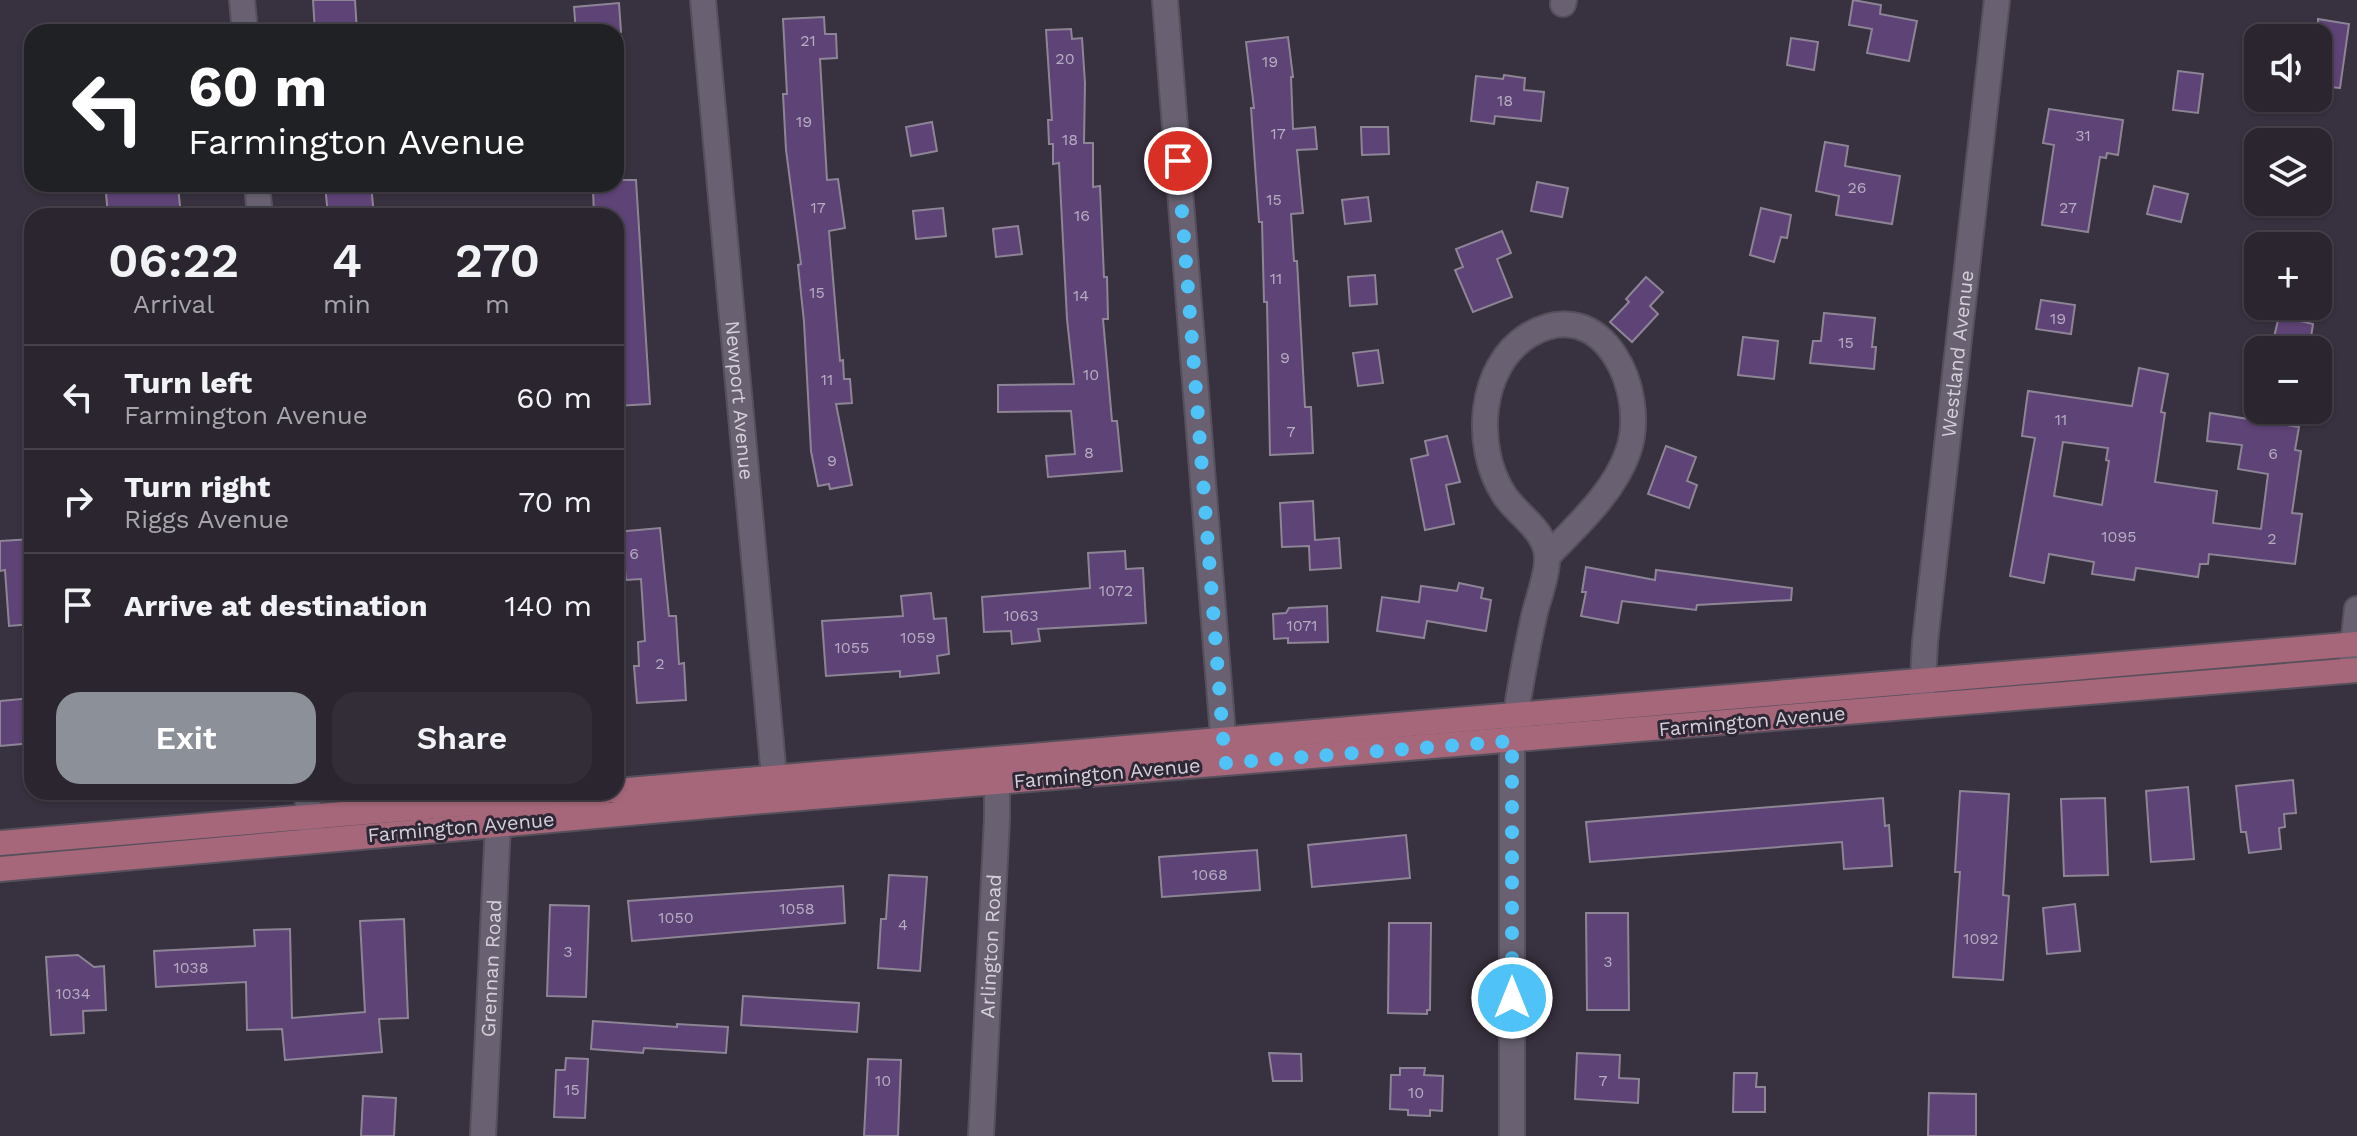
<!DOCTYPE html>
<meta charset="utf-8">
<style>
:root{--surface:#2a252f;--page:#322d37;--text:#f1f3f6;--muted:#a5a5aa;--line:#46424b;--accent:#8c9099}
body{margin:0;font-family:"Work Sans",sans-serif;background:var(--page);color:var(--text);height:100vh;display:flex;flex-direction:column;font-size:30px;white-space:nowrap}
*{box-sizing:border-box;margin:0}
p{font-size:26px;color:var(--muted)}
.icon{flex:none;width:44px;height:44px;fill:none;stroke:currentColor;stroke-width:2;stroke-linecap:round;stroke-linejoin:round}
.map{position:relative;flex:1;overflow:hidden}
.drawer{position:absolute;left:24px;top:208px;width:600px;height:592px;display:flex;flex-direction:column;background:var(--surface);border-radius:24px;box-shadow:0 2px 6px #0004,0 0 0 2px var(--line)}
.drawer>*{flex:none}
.guide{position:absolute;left:24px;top:24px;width:600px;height:168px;border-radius:24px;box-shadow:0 2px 6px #0004,0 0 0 2px var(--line);background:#202124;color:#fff;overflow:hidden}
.fabs{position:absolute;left:2244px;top:24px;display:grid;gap:16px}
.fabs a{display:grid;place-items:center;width:88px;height:88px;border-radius:16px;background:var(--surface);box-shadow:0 2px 6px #0004,0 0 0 2px var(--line);font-size:40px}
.pin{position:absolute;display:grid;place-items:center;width:68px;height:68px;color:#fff;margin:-34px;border:4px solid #fff;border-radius:50%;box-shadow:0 2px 8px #0007}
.me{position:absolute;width:88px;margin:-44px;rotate:0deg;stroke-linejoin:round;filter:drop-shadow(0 0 6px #0008)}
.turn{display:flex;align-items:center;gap:28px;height:168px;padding:0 32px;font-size:36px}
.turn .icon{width:104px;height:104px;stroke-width:2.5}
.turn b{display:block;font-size:56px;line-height:68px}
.eta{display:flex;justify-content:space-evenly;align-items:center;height:136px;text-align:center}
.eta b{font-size:48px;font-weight:600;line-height:56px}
.button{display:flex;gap:16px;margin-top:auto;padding:16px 32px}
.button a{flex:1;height:92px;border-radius:24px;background:var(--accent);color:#fff;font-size:32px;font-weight:600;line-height:92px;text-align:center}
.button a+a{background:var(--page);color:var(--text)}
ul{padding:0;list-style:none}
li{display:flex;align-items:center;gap:24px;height:104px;padding:0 32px;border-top:2px solid var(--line)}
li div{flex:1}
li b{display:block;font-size:30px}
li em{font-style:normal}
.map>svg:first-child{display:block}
.building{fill:#5e4376;stroke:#8d8596;stroke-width:2;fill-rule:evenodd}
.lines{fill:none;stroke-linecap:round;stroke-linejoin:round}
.minor-casing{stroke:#56505c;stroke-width:28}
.major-casing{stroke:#56505c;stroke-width:28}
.minor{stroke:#696171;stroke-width:24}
.major{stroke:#a6677b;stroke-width:24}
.route{stroke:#4fc3f7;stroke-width:14;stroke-dasharray:0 25.2}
.labels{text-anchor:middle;stroke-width:6;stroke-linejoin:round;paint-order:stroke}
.number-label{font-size:16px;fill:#b6adc0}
.street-label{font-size:20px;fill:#d4d0d9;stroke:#2e2735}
</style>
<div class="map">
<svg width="2357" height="1136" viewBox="0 0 2357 1136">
<rect width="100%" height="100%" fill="#38313f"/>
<g class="building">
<path d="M313,0H355L357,32H315Z"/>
<path d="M1853,0L1881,5L1880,14L1917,21L1909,61L1867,53L1872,29L1849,25Z"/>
<path d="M619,3L621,32H576L574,7Z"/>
<path d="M824,17L825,34H836L837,58L820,59L827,180L838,179L845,228L829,231L840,361L843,360L844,379H850L852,403L836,404L852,485L830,489L829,484L818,486L811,451L804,322L798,265L801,264L786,150L783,94H787L783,19Z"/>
<path d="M2318,19L2349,24L2340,88L2318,86Z"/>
<path d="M1071,29L1072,39L1082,38L1085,83L1084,143H1093V187L1100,186L1104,277H1107L1108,319H1103L1112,421H1117L1122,471L1048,477L1046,456L1075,454L1071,411L998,412V385L1074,384L1067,319L1059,163L1053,164V144H1049L1048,120H1052L1046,30Z"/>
<path d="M1288,37L1293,77H1291L1293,129L1315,127L1317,149L1297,150L1303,213L1291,214L1294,261H1297L1305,407H1311L1313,453L1270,455L1267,302H1264L1262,222H1259L1251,108H1254L1246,42Z"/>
<path d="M1791,38L1818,42L1814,70L1787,65Z"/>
<path d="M2178,71L2203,74L2198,113L2173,110Z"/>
<path d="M1504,75L1525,78L1524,90L1544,92L1541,121L1495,116L1494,124L1471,121L1476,76L1503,79Z"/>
<path d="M2049,109L2123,120L2118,155L2107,153L2106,158L2100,157L2088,232L2042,225L2054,145L2043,143Z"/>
<path d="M932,122L937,151L911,156L906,127Z"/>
<path d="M1361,127H1388L1389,154L1362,155Z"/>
<path d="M1825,142L1848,146L1845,166L1900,176L1892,224L1836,215L1839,196L1816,191Z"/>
<path d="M616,180H636L650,404L616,406V216H594L593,189H607L606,184H616Z"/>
<path d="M1537,182L1568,188L1562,217L1531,211Z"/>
<path d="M325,184H371L374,216H328Z"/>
<path d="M178,186L181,216H108L106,193Z"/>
<path d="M2154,186L2188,194L2181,222L2147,214Z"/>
<path d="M1368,197L1371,221L1345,224L1342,200Z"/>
<path d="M943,208L946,236L916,239L913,211Z"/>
<path d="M1761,208L1791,215L1787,238L1781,237L1774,262L1750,255Z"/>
<path d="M1018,226L1022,254L996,257L993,229Z"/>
<path d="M1502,231L1511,253L1497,259L1512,297L1473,312L1455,270L1463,267L1456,249Z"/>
<path d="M1375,275L1377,304L1350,306L1348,277Z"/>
<path d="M1646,277L1663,292L1650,306L1658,314L1632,342L1610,322L1629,302L1626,299Z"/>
<path d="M2041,300L2075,305L2071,334L2036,329Z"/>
<path d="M1824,313L1875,318L1872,347H1876L1874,369L1810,363L1813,341H1821Z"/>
<path d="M2279,316L2313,324L2309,350H2271Z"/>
<path d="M1743,337L1778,341L1774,379L1738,375Z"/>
<path d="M1378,350L1383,383L1358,386L1353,353Z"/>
<path d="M2139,368L2168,374L2161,412L2165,413L2155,482L2217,491L2213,523L2261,529L2268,474L2238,469L2242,445L2207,441L2210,413L2299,427L2295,450L2301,451L2292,513L2302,514L2295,564L2209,554L2208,564H2200L2198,577L2136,568L2134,580L2092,574L2094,562L2049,554L2044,583L2010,576L2035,438L2022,436L2028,391L2132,406ZM2063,442L2108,448L2106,460L2109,461L2102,505L2054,496Z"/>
<path d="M1447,436L1460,482L1446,485L1454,524L1425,530L1411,459L1428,455L1425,441Z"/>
<path d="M1666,446L1696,457L1687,481L1697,485L1689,508L1648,494Z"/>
<path d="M1313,501L1315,540L1339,538L1341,568L1310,570L1309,546L1282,547L1280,503Z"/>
<path d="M660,528L669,616H676L679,664L684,663L686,700L637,703L634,666H639L638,642L645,641L641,579L626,580L625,570H616V532Z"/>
<path d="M32,539V624L9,626L5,570L0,571V541Z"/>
<path d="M1125,551L1126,569L1143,568L1146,623L1038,629L1040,641L1012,644L1011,631L984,632L982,597L1090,588L1088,553Z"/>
<path d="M1586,567L1655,580L1656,570L1792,588L1791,600L1697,605L1696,610L1622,601L1618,623L1581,616L1586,592H1582Z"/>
<path d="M1459,583L1483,588L1481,598L1491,600L1486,631L1427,621L1424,638L1377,631L1382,597L1419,602L1421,586L1457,591Z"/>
<path d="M931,593L934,619L946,618L949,654L937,656L939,673L900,677V671L826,676L822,621L903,616L901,596Z"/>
<path d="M1327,606L1328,642L1288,643V638L1274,639L1273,614L1286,613L1289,608Z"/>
<path d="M32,698V743L0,746V701Z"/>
<path d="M2293,780L2296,813L2284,814L2285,827L2279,828L2281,849L2249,853L2246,832H2241L2236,786Z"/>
<path d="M2188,787L2194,859L2151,862L2146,791Z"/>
<path d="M1960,791L2009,794L2003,895L2009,896L2003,980L1953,977L1960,872H1955Z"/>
<path d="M1883,798L1885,826L1889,825L1892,866L1844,869L1842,842L1590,862L1586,822Z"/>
<path d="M2105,798L2108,875L2064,876L2061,799Z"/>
<path d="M1406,835L1410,878L1312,887L1308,845Z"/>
<path d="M1257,850L1260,890L1162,897L1159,857Z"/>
<path d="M889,875L927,877L920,971L878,968L881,919H886Z"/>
<path d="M843,886L845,923L632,941L628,901Z"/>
<path d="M2075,904L2080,951L2047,954L2043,908Z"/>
<path d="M550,905L589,906L586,997L547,996Z"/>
<path d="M1586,913H1628L1629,1010H1587Z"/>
<path d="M404,919L408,1018L379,1019L382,1052L285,1060L282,1029L247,1030L246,982L156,987L154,951L255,946L254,930L290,929L292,1018L365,1012L360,921Z"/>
<path d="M1389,923H1431L1430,1010H1427V1014L1388,1013Z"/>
<path d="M78,955L94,967L104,966L106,1010L83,1011L84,1033L51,1035L46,957Z"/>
<path d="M743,996L859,1003L857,1032L741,1025Z"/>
<path d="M593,1021L677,1027V1024L728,1027L726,1053L644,1048L643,1053L591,1049Z"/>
<path d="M1269,1053L1301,1054L1302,1081H1273Z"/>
<path d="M1577,1053L1620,1055L1619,1078L1639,1079L1638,1103L1575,1099Z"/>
<path d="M566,1058L588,1059L585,1118L554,1117L556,1070H565Z"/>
<path d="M868,1059L901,1060L898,1136H864Z"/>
<path d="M1400,1068H1425L1424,1075L1443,1076L1442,1111L1430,1110V1116L1408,1115V1110L1390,1109L1391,1075H1400Z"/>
<path d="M1734,1073H1757L1756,1087H1765V1112H1733Z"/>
<path d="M1929,1093L1976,1094V1136H1928Z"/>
<path d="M363,1096L396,1098L394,1136H361Z"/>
</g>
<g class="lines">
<defs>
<g id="minor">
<path d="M242,0L245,32"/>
<path id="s1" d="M703,0L776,798"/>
<path d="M1165,0L1225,761"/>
<path d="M1563,4L1564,0"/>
<path d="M257,184L260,216"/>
<path d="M2351,664L2357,609"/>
<path id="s2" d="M1922,700L1925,642L1997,0"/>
<path d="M307,792L310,837"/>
<path id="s3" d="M483,1136L498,825L496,804"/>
<path id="s4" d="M981,1136L997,819V761"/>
<path d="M1512,1136V741C1518,699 1525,657 1534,616C1538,599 1548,573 1547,557C1546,529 1515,514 1503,493C1474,447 1478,366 1529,335C1603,291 1649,392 1628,452C1613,494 1577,525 1547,557"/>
</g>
<g id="major">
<path d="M616,791L2357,644"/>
<path d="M0,843L603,792"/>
<path d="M0,869L776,800L2357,670"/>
</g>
</defs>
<use href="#minor" class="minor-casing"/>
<use href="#major" class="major-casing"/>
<use href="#minor" class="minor"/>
<use href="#major" class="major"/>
</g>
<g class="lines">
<path class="route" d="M1178,161L1225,763L1512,741V998"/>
</g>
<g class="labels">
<g class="number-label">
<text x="808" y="46">21</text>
<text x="1065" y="64">20</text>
<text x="1270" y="67">19</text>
<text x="1505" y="106">18</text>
<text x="804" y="127">19</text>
<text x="1278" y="139">17</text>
<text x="2083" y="141">31</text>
<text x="1070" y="145">18</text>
<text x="1857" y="193">26</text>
<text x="1274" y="205">15</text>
<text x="818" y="213">17</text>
<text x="2068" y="213">27</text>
<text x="1082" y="221">16</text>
<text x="1276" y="284">11</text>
<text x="817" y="298">15</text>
<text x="1081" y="301">14</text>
<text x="2058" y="324">19</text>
<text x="1846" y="348">15</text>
<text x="1285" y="363">9</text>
<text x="1091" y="380">10</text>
<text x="827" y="385">11</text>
<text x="2061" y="425">11</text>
<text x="1291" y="437">7</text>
<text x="1089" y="458">8</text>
<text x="2273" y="459">6</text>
<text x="832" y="466">9</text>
<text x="2119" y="542">1095</text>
<text x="2272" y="544">2</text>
<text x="634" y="559">6</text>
<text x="1116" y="596">1072</text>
<text x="1021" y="621">1063</text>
<text x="1302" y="631">1071</text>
<text x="918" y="643">1059</text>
<text x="852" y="653">1055</text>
<text x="660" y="669">2</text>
<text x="1210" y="880">1068</text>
<text x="797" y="914">1058</text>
<text x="676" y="923">1050</text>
<text x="903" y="930">4</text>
<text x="1981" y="944">1092</text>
<text x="568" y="957">3</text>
<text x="1608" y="967">3</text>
<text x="191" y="973">1038</text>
<text x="73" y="999">1034</text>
<text x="883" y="1086">10</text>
<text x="1603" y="1086">7</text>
<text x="572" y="1095">15</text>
<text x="1416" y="1098">10</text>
</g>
<g class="street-label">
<text dy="7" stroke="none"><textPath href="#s2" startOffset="348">Westland Avenue</textPath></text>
<text dy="7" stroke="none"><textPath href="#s1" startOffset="402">Newport Avenue</textPath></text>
<text transform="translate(1752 721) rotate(-5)" y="7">Farmington Avenue</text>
<text transform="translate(1107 773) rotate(-5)" y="7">Farmington Avenue</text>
<text transform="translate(461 827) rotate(-5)" y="7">Farmington Avenue</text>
<text dy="7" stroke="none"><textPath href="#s4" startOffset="190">Arlington Road</textPath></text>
<text dy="7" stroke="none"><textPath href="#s3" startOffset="168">Grennan Road</textPath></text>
</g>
</g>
</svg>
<div class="fabs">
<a><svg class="icon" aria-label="sound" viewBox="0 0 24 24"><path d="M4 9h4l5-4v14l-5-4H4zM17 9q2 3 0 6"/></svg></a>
<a><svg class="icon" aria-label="layers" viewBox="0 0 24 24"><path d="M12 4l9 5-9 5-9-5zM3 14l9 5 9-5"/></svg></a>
<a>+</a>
<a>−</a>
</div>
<div class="pin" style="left:1178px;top:161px;background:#d93025"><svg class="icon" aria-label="arrive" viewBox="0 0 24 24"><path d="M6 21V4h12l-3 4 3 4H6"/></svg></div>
<svg class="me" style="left:1512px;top:998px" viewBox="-20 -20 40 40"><circle r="17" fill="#4fc3f7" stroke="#fff" stroke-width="3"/><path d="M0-11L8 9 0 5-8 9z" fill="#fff"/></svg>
<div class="guide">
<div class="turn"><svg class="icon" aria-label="left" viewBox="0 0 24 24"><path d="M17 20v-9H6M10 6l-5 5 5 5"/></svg><div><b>60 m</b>Farmington Avenue</div></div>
</div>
<section class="drawer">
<div class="eta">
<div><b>06:22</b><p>Arrival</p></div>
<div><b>4</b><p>min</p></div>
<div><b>270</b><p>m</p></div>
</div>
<ul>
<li><svg class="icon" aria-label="left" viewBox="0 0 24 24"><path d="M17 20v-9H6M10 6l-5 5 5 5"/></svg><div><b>Turn left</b><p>Farmington Avenue</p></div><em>60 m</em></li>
<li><svg class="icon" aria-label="right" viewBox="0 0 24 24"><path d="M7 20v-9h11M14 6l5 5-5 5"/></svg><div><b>Turn right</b><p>Riggs Avenue</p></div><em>70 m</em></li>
<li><svg class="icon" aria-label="arrive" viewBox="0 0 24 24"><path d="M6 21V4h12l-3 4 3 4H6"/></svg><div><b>Arrive at destination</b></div><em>140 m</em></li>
</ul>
<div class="button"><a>Exit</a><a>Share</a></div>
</section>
</div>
